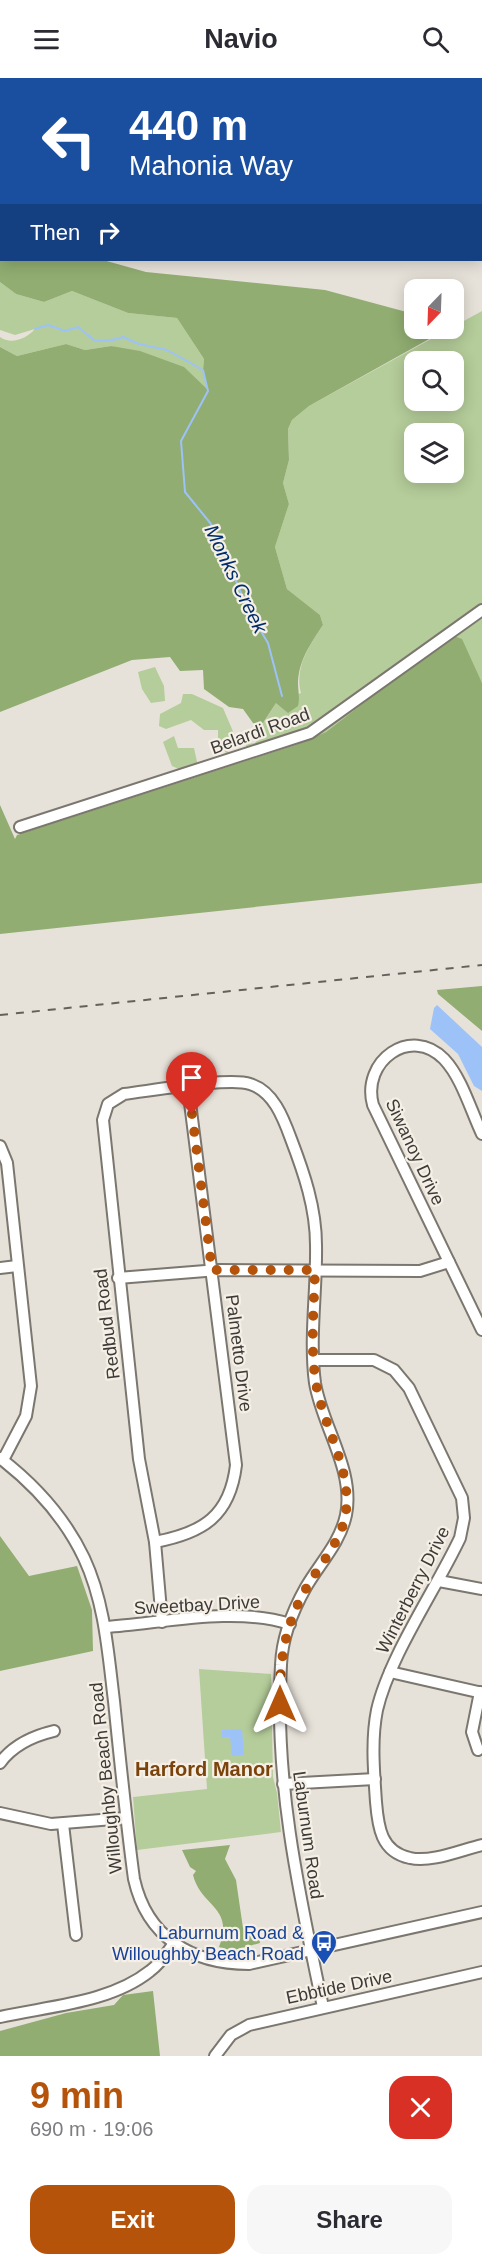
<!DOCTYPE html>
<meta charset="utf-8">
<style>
:root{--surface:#fff;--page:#f7f7f7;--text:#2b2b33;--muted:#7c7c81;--accent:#b45309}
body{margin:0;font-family:Arial,sans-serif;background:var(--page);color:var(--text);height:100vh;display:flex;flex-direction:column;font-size:22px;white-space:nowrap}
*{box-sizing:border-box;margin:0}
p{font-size:20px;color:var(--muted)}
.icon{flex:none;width:33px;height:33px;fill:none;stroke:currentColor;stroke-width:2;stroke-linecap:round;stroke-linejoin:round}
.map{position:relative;height:1978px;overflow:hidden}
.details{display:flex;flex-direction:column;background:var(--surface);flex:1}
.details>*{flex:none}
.top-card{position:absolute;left:0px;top:0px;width:483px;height:183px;box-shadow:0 3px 15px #0003;background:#1a4fa0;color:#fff;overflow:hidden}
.needle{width:39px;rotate:203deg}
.fabs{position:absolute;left:404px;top:201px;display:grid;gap:12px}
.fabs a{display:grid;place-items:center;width:60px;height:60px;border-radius:12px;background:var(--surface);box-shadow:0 3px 15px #0003;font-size:30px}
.pin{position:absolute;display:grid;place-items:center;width:51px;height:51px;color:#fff;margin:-62px -26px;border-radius:50% 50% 50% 0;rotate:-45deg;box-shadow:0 0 6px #0007}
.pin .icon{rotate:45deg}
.me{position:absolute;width:66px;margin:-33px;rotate:0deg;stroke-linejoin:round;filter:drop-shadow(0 0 4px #0008)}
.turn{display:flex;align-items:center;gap:21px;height:126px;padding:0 30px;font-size:27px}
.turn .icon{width:78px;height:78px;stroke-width:2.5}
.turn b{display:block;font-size:42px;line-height:51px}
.then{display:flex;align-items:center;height:57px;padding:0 30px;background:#0003;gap:12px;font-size:22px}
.round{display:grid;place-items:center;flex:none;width:63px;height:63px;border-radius:18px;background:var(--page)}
.overview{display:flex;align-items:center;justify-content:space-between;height:102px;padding:0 30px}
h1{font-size:36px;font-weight:700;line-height:45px;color:var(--accent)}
.button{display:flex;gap:12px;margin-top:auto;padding:12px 30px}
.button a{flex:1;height:69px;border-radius:18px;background:var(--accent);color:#fff;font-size:24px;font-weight:700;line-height:69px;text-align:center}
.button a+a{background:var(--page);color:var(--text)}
header{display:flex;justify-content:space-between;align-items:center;height:78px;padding:0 30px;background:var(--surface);font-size:27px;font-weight:700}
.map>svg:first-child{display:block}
.green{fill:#b5cd9a;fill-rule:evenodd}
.forest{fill:#91ad71}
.water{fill:#9dc2f8}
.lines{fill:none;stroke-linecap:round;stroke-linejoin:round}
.stream{stroke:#9dc2f8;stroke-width:2}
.minor-casing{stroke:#7b776f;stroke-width:14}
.minor{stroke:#fff;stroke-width:10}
.rail{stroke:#64615d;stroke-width:2;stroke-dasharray:8 8;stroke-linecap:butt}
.route{stroke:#b45309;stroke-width:10;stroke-dasharray:0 18}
.labels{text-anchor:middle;stroke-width:4.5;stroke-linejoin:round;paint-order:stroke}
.street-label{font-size:18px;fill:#3d3b38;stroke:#f5efe6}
.transit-label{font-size:18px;fill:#164399;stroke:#f5efe6;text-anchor:end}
.water-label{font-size:20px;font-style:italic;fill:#002e6b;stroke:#f5efe6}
.neighbourhood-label{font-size:20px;font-weight:bold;fill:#7b430c;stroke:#f5efe6}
</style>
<header><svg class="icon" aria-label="menu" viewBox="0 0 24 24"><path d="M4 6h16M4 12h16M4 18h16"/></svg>Navio<svg class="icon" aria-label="search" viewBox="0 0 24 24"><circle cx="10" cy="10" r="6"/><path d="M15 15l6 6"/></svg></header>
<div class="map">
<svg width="482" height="1978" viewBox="0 0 482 1978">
<rect width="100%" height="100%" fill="#e7e2d9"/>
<g class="green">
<path d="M0,204L16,216L44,224L72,213L128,235L177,240L204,281L203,292L208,313L183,289L111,268L85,272L66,266L17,278L0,269V259C11,267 26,261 35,251L15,257L0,252Z"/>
<path d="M482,233V605L451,557L326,654L298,666V658L246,673V666L255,665L262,656L253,645L264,644L276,625L301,615C294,590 309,568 323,547L320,537L287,511L275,469L289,426L283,405L289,382L288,351L292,342L309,328ZM414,284H453V322H414ZM414,356H453V394H414Z"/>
<path d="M155,589L164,608L165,623L151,625L142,611L138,594Z"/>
<path d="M183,616H192L223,630L235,658L227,676L218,664V652H204L191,642L166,651L159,648L160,636L181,625Z"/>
<path d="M174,658L178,670H194L198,688L181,692L172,688L163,664Z"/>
<path d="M199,1591L271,1596L273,1699L277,1715L281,1754L137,1772L133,1719L207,1711Z"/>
</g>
<g class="forest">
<path d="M0,120L2,182H103L146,194L325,212L414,236V250L447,251L309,328L292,342L288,351L289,382L283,405L289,426L275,469L287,511L320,537L323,547C311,565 299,582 298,604C298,613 300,619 298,628L288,635L276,625L263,645H253L243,631L229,629L204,611L203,592L180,593L170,579L132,582L0,634V269L17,278L66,266L85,272L111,268L140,273L184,289L208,312L203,292L204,281L177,240L128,235L72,213L44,224L16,216L0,204Z"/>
<path d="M451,557L462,561L482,605V805L0,856V727L15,761L17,757L298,666L326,654Z"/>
<path d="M482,908V953L438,916L437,912Z"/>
<path d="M0,1458L29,1498L77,1488L92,1532L93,1573L0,1593Z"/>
<path d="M230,1767L225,1781L236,1802L243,1850L259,1857L260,1865L231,1873L219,1869C235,1829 201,1829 193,1797L196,1793L190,1789L182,1772Z"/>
<path d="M153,1913L160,1978H0V1953L66,1935L114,1927L123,1917Z"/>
</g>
<g class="water">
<path d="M437,927L482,969V1013L474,1008L458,976L430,951L434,930Z"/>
<path d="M242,1651L244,1677L232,1678L230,1659H222V1652Z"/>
</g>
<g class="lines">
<path class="stream" d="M35,251L48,247L65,253L78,249L95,263C105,262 115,263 123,259L139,266L167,272L203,292L208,313L181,363L185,414L211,446L249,533L268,565L282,618"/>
<defs>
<g id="minor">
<path d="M20,749L310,655L482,532"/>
<path d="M482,1056C471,1033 462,1000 444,981C411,947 361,983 373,1027L482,1252"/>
<path d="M0,1068L7,1085L31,1308L26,1338L3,1382"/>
<path d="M0,1190L17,1188"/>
<path d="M118,1200L218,1192L420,1193L449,1184"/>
<path d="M314,1282H374L394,1292L409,1310L462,1420L464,1440L460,1460C436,1511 389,1579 377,1632C371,1662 374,1694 376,1724C378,1749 381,1774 410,1780C431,1785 461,1772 482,1767"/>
<path d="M0,1380C35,1407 65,1440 84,1480C105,1525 108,1575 114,1623C120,1682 126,1742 134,1801C147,1859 191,1886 249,1886L482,1834"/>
<path d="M155,1464C203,1455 230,1438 236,1387L188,1009"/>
<path d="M439,1503L482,1511"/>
<path d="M162,1544L155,1464L139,1381L103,1042L108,1026L124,1016C150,1013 229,999 250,1006C273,1013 283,1039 291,1061C304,1095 316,1130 316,1167C317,1212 309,1260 315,1305C322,1348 355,1392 346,1437C340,1465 320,1485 306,1509C293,1532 282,1560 281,1587C274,1703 299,1816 323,1929"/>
<path d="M106,1549C163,1545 235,1528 290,1546"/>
<path d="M390,1594L482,1615"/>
<path d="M478,1672L472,1654L480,1614"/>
<path d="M0,1685C13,1667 33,1658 54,1653"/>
<path d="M283,1706L375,1701"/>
<path d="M0,1735L51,1746L126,1740"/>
<path d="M63,1746L76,1857"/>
<path d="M0,1939C49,1928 110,1925 150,1893C160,1886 167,1875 174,1865"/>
<path d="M215,1978L231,1957L249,1947L482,1894"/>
</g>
</defs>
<use href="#minor" class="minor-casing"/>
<use href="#minor" class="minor"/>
<path class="rail" d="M0,937L482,887"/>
</g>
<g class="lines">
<path class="route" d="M192,1036L212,1192H315C314,1228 310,1269 316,1305C323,1348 351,1389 346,1433C343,1461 321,1485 307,1509C285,1546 279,1584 280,1626"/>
</g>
<defs>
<symbol id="bus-pin" viewBox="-11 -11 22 30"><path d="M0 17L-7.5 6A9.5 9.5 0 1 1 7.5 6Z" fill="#1a4fb4" stroke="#f5efe6"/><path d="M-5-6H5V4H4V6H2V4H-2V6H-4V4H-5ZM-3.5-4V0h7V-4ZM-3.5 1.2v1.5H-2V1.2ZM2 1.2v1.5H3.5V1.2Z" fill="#fff"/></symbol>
</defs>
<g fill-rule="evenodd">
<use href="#bus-pin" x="309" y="1850" width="30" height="40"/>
</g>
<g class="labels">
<g class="street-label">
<text transform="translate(260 653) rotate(-20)" y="6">Belardi Road</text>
<text transform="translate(415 1074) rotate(65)" y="6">Siwanoy Drive</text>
<text transform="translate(107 1246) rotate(-97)" y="6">Redbud Road</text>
<text transform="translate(239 1275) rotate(83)" y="6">Palmetto Drive</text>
<text transform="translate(413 1512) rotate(-63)" y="6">Winterberry Drive</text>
<text transform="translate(197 1527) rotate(-3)" y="6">Sweetbay Drive</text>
<text transform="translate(106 1700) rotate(-96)" y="6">Willoughby Beach Road</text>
<text transform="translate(308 1757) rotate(82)" y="6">Laburnum Road</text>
<text transform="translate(339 1909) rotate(-12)" y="6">Ebbtide Drive</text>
</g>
<g class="transit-label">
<text x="304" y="1861">Laburnum Road &amp;<tspan x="304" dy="21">Willoughby Beach Road</tspan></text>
</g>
<g class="water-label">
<text transform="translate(236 501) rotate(64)" y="7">Monks Creek</text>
</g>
<g class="neighbourhood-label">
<text x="204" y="1698">Harford Manor</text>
</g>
</g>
</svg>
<div class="fabs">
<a><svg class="needle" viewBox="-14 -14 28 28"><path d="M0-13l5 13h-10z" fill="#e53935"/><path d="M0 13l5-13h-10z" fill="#7c7c81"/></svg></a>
<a><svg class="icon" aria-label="search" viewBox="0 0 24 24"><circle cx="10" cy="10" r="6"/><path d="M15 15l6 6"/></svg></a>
<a><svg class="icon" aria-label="layers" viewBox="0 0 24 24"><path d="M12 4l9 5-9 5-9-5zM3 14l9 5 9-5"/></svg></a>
</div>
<div class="pin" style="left:192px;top:1036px;background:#d93025"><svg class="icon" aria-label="arrive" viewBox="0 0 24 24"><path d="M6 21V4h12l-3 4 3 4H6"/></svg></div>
<svg class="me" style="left:280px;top:1626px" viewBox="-20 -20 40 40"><path d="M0-17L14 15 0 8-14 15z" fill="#b45309" stroke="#fff" stroke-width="4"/></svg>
<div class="top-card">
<div class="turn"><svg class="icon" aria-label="left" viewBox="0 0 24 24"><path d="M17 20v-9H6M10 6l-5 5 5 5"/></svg><div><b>440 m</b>Mahonia Way</div></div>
<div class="then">Then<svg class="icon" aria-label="right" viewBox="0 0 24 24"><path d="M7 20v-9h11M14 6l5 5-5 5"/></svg></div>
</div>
</div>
<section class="details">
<div class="overview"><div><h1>9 min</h1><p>690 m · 19:06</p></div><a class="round" style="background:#d93025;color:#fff"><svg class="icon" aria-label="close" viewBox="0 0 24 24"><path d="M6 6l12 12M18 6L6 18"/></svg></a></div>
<div class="button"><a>Exit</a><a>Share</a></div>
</section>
